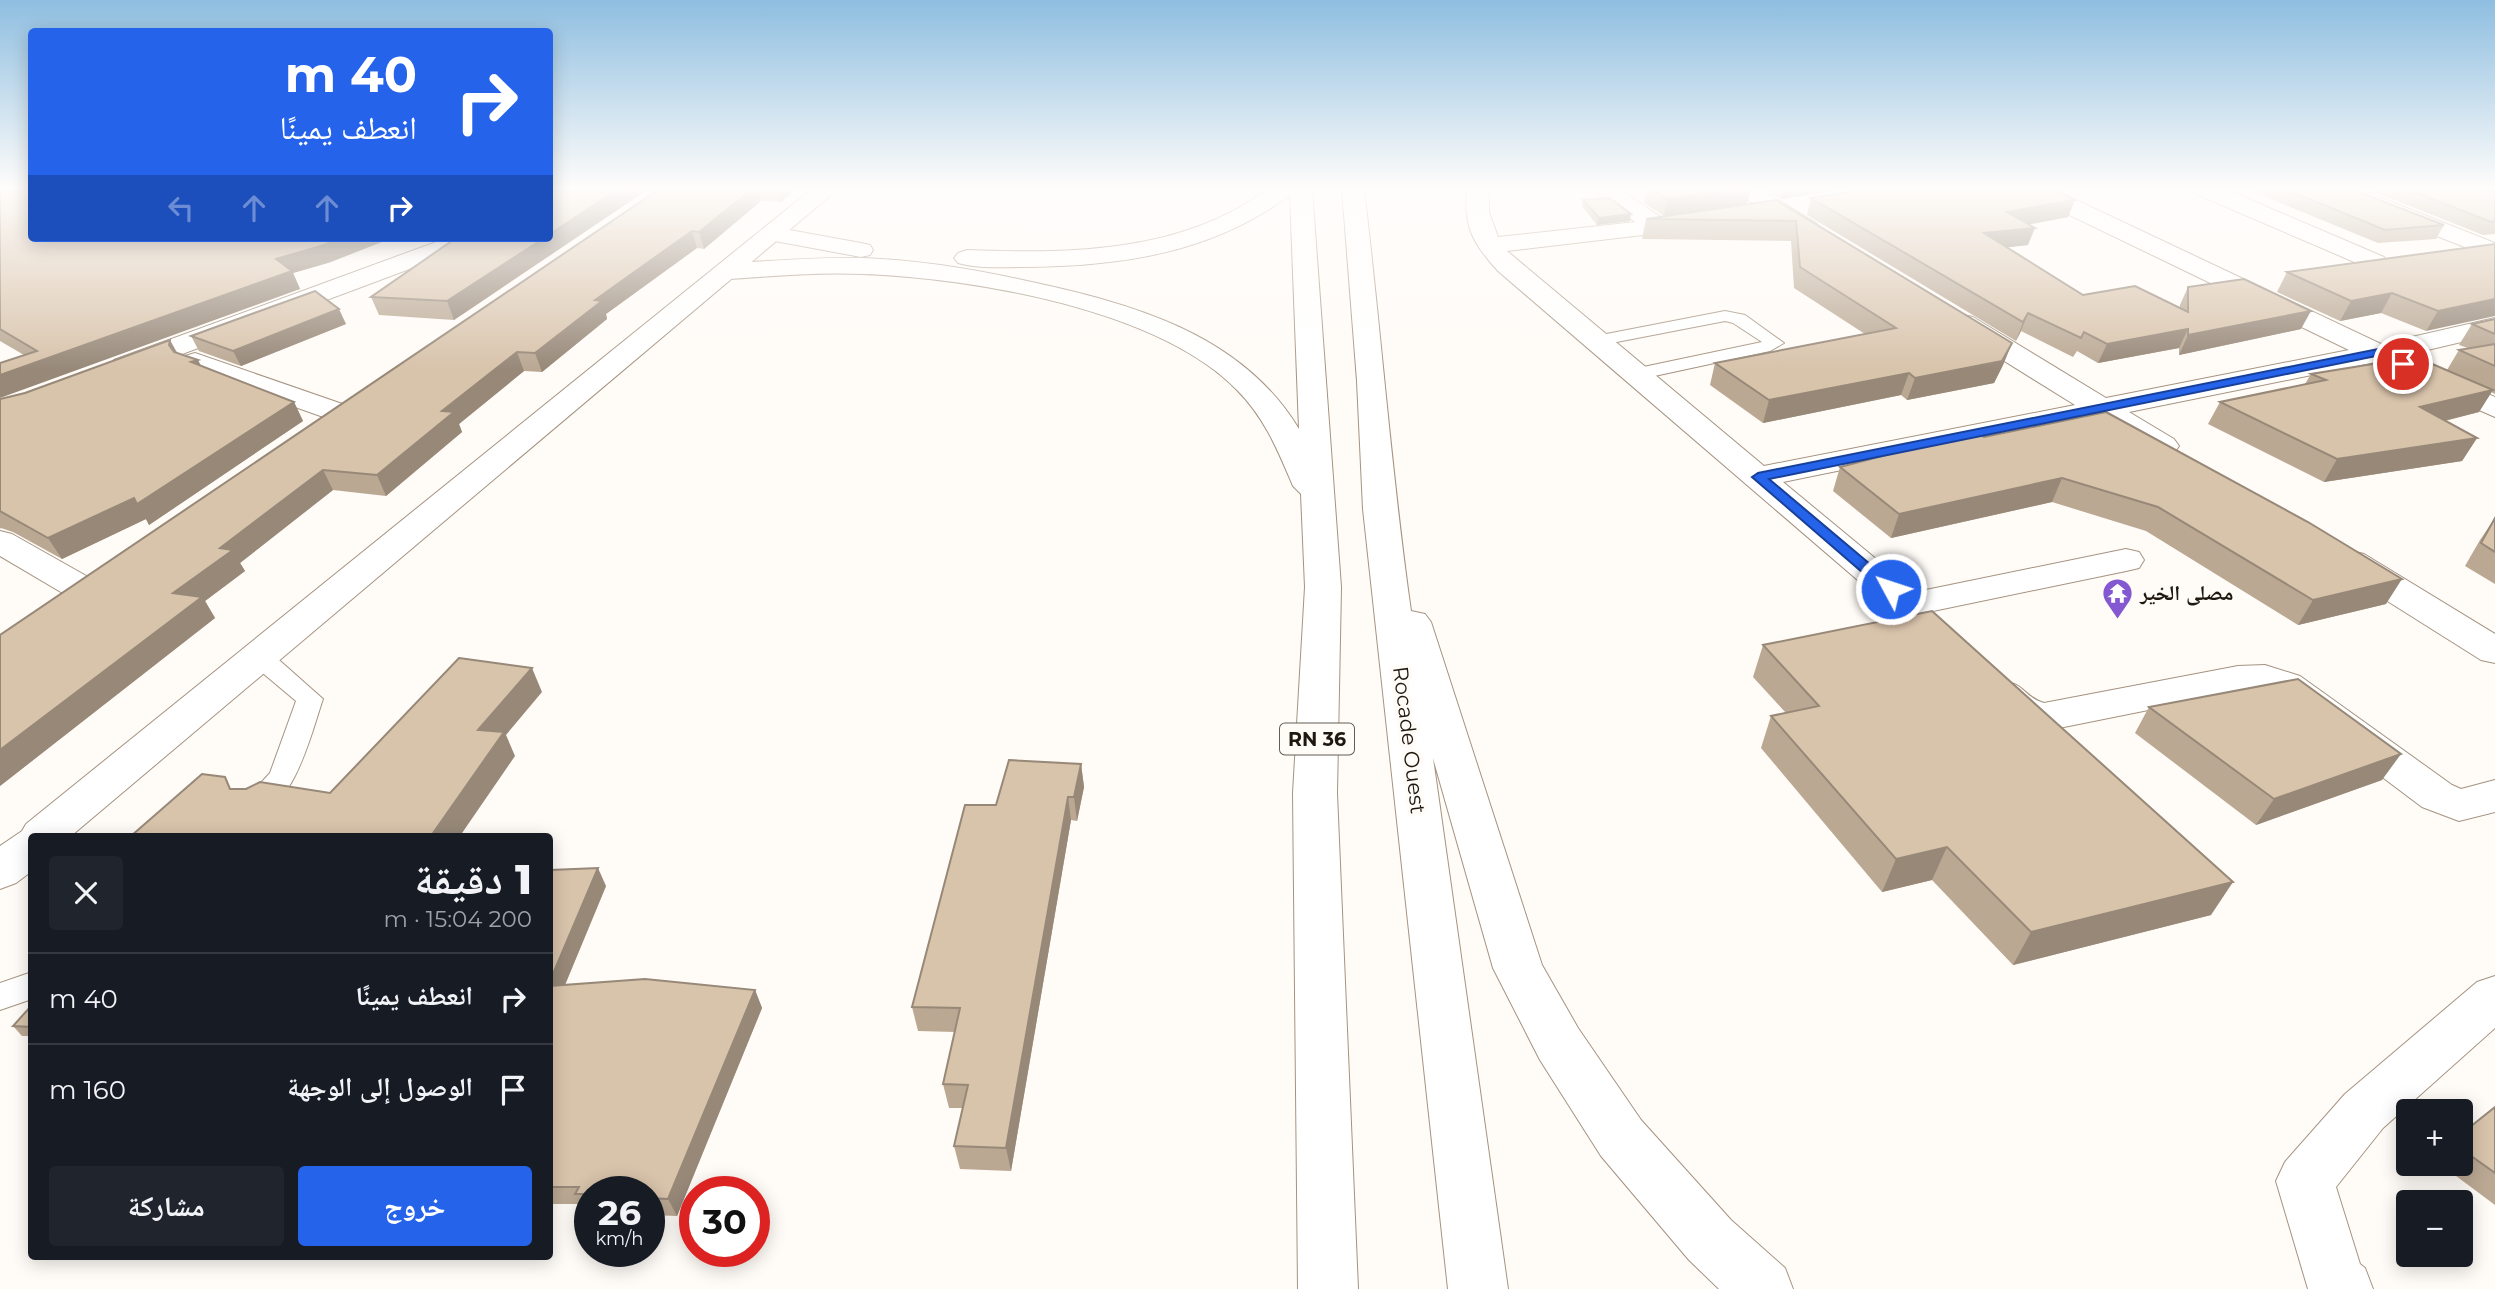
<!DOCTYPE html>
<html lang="ar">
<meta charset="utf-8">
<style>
:root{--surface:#171b24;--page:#20242c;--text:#f1f3f6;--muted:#9ea1a6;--line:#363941;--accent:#2563eb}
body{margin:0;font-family:Montserrat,"Noto Naskh Arabic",sans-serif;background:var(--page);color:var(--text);direction:rtl;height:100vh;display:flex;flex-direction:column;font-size:26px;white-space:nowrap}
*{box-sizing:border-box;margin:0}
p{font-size:23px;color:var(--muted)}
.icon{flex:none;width:38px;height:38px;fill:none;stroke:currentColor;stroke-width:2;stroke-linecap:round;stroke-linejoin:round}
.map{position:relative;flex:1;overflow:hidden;direction:ltr}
.drawer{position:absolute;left:28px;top:833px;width:525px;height:427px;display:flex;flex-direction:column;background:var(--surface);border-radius:7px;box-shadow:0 4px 18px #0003;direction:rtl}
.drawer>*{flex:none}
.guide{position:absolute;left:28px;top:28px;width:525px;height:214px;border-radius:7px;box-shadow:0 4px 18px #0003;direction:rtl;background:#2563eb;color:#fff;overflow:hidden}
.fabs{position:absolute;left:2396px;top:1099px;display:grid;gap:14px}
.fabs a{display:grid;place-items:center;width:77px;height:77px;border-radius:7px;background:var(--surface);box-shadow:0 4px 18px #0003;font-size:35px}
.speed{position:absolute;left:574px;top:1176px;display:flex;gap:14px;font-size:35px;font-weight:700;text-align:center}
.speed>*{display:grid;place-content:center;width:91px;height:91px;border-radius:50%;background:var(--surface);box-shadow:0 4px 18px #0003;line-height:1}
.speed small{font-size:18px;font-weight:400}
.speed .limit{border:10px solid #d22;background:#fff;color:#111}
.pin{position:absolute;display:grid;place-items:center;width:60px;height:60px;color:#fff;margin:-30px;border:4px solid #fff;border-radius:50%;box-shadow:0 2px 7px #0007}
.me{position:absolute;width:77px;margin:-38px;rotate:310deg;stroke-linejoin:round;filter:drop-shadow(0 0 5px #0008)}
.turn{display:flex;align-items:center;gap:24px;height:147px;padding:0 21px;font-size:32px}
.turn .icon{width:91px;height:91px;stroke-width:2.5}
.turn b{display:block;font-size:49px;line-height:60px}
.lanes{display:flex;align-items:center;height:66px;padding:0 21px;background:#0003;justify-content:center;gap:35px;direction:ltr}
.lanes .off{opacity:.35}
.round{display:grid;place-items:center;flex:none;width:74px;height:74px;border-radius:7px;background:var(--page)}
.headline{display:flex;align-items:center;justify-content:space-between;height:119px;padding:0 21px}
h1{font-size:42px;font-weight:800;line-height:52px}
.primary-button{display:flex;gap:14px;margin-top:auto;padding:14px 21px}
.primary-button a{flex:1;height:80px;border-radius:7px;background:var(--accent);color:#fff;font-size:28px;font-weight:800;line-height:80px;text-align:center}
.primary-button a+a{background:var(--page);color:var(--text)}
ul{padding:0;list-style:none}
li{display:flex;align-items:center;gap:21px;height:91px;padding:0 21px;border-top:2px solid var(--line)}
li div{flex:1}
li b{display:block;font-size:26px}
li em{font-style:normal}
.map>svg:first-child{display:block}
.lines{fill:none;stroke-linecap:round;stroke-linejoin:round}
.lane-casing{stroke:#a59380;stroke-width:2}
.street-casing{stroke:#a59380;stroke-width:2}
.secondary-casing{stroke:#a59380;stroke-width:2}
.highway-casing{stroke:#a59380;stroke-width:2}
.lane{fill:#fff;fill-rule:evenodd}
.street{fill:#fff;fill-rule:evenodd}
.secondary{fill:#fff;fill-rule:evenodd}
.highway{fill:#fff;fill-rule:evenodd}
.wall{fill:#baa893}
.shaded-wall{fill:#978878}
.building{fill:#d8c3ab;stroke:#978878;stroke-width:2}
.route{fill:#2563eb;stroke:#184099;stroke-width:2}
.labels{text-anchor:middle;stroke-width:7;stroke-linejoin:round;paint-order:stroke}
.shield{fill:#fffbf7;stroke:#625c55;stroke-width:2}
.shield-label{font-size:19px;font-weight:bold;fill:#1e1810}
.poi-label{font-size:21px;font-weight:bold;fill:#1e1810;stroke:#fffbf7;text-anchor:start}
.street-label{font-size:21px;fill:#1e1810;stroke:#fffbf7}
</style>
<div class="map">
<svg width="2495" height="1289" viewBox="0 0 2495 1289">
<rect width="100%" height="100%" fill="#fffbf7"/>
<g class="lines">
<defs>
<g id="lane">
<path d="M1725,311L1745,315L1784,343L1770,351L1636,380L1627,374L1629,370L1762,342L1733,323L1725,321L1596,346L1587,341L1596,336Z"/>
<path d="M261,650L270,652L323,699C312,730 291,824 246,810L242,803L270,773L296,701L252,664L249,658L252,652Z"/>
<path d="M32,972V999L0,1010V983Z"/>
</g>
<g id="street">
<path d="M1467,189H1489V212L1498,237L1635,222L1592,189H1619L1662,218L1694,215L1702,217L1706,222L1702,227L1694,229L1507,251L1764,466L2075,405L1953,329L1949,323L1953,317L1963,315L1973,317L2106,398L2349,350L2026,194L2023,189H2053L2381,344L2495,318V334L2394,358L2382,364L2376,362L2129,412L2174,439L2179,446L2174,453C2147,459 2119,432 2097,418L1783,482L1916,592L2126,549L2139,552L2144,560L2139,568L2126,571L1909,616L1896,613L1498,271C1474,245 1463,227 1467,189Z"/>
<path d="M1732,189H1760L1816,223L1819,228L1816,233L1807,235L1798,233Z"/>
<path d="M2193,189H2225L2384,257L2388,262L2384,267L2375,270L2366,267L2196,194Z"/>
<path d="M2327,189H2359L2495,243V259L2330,194Z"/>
<path d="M447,238H482L479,243L134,372L124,375L114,372L110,366L114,360Z"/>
<path d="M195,353L351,407L355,413L351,419L340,422L329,419L185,368L181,362L185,356Z"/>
<path d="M2437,372L2495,397V417L2427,387L2422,381L2427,375Z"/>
<path d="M0,531L12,534L97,582L102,590L97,598L84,601L71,598L0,556Z"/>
<path d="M2351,551L2364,554L2495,634V663L2481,660L2338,570L2333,562L2338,554Z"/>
<path d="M2265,665L2300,676L2452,785L2461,789L2495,780V812L2459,821L2422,807L2272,694L2262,691L2238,692L2044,731L2010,721L1986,694L1992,685C2024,676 2020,696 2044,703L2238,666Z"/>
<path d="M2495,976V1028L2383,1128L2336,1187L2360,1264L2365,1268L2373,1289H2308L2276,1181L2285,1162L2345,1094L2477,982Z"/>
</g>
<path id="secondary" d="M812,189H838L71,836H32V871L16,883L0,889V846L22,831L26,824Z"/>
<g id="highway">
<path d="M1268,189H1312L1341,587L1337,793L1358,1289H1298L1293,793L1305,587L1301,494L1293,486C1278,451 1265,418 1237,390C1158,309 973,278 863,274C819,272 774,276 730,279L721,276L717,271L721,266L730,263C774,261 819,257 863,258C918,260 973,269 1027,281C1130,303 1241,333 1299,429L1290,195C1213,253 1121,266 1027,267C1005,267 980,269 958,263L954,258L958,253L967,250C1070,254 1182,253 1268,189Z"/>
<path d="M1342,189H1364C1381,330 1391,471 1411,611L1425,614L1431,622L1542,965L1578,1028L1641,1120L1731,1220L1785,1268L1793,1289H1719L1689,1260L1601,1156L1540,1060L1493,968L1433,758L1508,1289H1448L1363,509L1357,381Z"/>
<path d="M773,227L861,243L870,245L873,250L870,255L861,257L764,239L761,234L764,229Z"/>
</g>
</defs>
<use href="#lane" class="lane-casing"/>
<use href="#street" class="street-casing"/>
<use href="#secondary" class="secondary-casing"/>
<use href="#highway" class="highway-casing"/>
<use href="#lane" class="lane"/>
<use href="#street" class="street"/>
<use href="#secondary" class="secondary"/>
<use href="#highway" class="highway"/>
</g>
<g class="wall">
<path d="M0,189L331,262L293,273L300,289L24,355L0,341Z"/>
<path d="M550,189H795L781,202L761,201L704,249L697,248L606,314L607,319L542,372L524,371L459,424L462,432L386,496L333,490L240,563L245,571L205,601L215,618L0,786V635L654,192L649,191L641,194L454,320L379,315L371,297Z"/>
<path d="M1647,189H1751L1664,216L1644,203Z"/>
<path d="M1765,189H1845L1781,199Z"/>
<path d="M2246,189H2351L2444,225L2436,239L2378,243Z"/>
<path d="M2367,189H2487L2495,192V234L2483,235Z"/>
<path d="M1811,198L2075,200L2068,217L2029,224L2028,245L2007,247L2083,295L2180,308V305L2188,287L2301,329L2179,355V348L2098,363L2077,351L2073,357L2021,331L2016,341L1807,215Z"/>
<path d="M1583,200L1630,221L1597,225L1582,206Z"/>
<path d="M1776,200L2012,343L2003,365L1994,383L1907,400L1901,395L1763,423L1710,385L1715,363L1865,334L1794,288L1791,241L1642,239L1646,219Z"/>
<path d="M2495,244L2426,331L2381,313L2340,321L2277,292L2287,272Z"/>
<path d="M2495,319V394L2491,392L2479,412L2445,421L2477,438L2462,461L2324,482L2208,424L2220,402L2305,384L2311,374L2447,370L2459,350L2468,348L2459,345L2472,324Z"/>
<path d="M346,324L241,366L199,351L191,336Z"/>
<path d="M177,353L201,366L294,402L303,421L149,525L146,519L62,559L13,532L1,528L0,529V399Z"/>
<path d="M2106,412L2386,604L2298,625L2146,531L2052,502L1891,538L1833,491L1840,467Z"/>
<path d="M2495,518V584L2465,566L2480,540Z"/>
<path d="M1763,645L2211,915L2013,965L1932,880L1882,892L1761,748L1771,716L1786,713L1753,677Z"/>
<path d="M2149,707L2382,780L2256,825L2135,733Z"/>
<path d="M1081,764L1084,787L1077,821L1071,820L1011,1171L960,1169L954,1146L963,1108H949L943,1084L955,1032L918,1031L912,1007L996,805Z"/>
<path d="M550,870L606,886L565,985L755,990L762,1008L677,1216L649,1215V1192H590V1211H585L581,1204H550Z"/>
<path d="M32,1005V1036H22L13,1026Z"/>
<path d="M2495,1107V1205L2440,1164H2460V1135Z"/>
</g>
<g class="shaded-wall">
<path d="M618,189H649V191L641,194L454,320L447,301L544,238H550V234Z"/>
<path d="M752,189H759L761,201L704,249L699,232Z"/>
<path d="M778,189H795L781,202Z"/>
<path d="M1737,189H1751L1747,204L1664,216L1667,199Z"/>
<path d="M1783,189H1845L1781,199Z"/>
<path d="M2075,200L2068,217L2001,230L2007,212Z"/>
<path d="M1631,214L1630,221L1597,225L1599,218Z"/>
<path d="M2035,228L2028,245L1978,251L1984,233Z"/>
<path d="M692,231L697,248L606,314L607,319L542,372L535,353L595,300Z"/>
<path d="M341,238H392L331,262L293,273L300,289L0,398V375L276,259Z"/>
<path d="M2392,293L2381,313L2340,321L2351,301Z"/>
<path d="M2495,299V316L2426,331L2438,311Z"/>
<path d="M339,309L346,324L241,366L233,351Z"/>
<path d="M2311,311L2301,329L2179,355L2188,335Z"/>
<path d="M2028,313L2021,331L2016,341L2023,322Z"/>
<path d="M2188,329L2179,348L2098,363L2107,344Z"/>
<path d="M170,340L180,358L169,345Z"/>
<path d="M2012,343L2003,365L1994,383L1907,400L1915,378Z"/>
<path d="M517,352L524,371L459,424L462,432L386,496L377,475L442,411Z"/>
<path d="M198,360L208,379L191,362Z"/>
<path d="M1909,373L1901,395L1763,423L1769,400Z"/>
<path d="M2493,390L2479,412L2407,430L2420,407Z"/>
<path d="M294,402L303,421L149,525L146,519L62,559L48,538Z"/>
<path d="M2477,438L2462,461L2324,482L2337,459Z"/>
<path d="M323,470L333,490L240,563L245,571L205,601L215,618L0,786V750L173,593L220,548Z"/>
<path d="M2062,478L2052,502L1891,538L1899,514Z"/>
<path d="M2402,579L2386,604L2298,625L2313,600Z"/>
<path d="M532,668L542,692L506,735L515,756L460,836H431L478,730Z"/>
<path d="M2401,754L2382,780L2256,825L2274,799Z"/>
<path d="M1081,764L1084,787L1077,821L1074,797Z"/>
<path d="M1068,797L1071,820L1011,1171L1006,1148Z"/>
<path d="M1947,847L1932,880L1882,892L1896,859Z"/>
<path d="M598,868L606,886L557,1004L550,990V981Z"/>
<path d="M2233,882L2211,915L2013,965L2031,932Z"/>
<path d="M755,990L762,1008L677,1216L668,1199Z"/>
</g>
<g class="building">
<path d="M0,189H32V238H341L324,245L276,259L292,271L0,375V363L37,351L0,329Z"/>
<path d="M550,189H618L550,234Z"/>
<path d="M657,189H752L699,232L692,231L595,300L602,301L535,353L517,352L442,411L454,412L377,475L323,470L220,548L233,550L173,593L202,597L0,750V635L655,192Z"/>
<path d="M1652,189H1737L1667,199Z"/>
<path d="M1868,189H2052L2075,200L2007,212L2035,228L1984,233L2083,295L2135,286L2188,312V287L2244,279L2311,311L2188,335V329L2107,344L2084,332L2081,338L2028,313L2023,322L1811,198Z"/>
<path d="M2285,189H2351L2444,225L2385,230Z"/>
<path d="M2407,189H2487L2495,192V221L2491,222Z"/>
<path d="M1610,198L1631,214L1599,218L1583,200Z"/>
<path d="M1776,200L2012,343L2002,361L1915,378L1909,373L1769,400L1715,363L1896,328L1800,267L1796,221L1646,219Z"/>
<path d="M456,238H544L447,301L371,297Z"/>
<path d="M2495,244V299L2438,311L2392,293L2351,301L2287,272Z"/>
<path d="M315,291L339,309L233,351L191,336Z"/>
<path d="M2495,319V334L2472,324Z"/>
<path d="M170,340L169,345L174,352L198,360L191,362L294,402L137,504L134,498L48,538L0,511V399L25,393Z"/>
<path d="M2495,344V366L2459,350Z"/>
<path d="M2416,357L2493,390L2420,407L2477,438L2337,459L2220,402L2326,380L2311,374Z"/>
<path d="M2106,412L2308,522L2402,579L2313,600L2158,507L2062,478L1899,514L1840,467L1974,432L1984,437Z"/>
<path d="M2495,518V552L2481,543Z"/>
<path d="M1932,611L2233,882L2031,932L1947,847L1896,859L1771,716L1819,706L1763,645Z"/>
<path d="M459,658L532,668L478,730L504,732L431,836H131L202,774L225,777L230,789H246L260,782L330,793Z"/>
<path d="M2298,679L2401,754L2274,799L2149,707Z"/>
<path d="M1009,760L1081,764L1074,797H1068L1006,1148L954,1146L968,1085L943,1084L960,1008L912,1007L965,805H996Z"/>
<path d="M598,868L550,981V870Z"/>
<path d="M645,979L755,990L668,1199L649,1198V1192H590V1194H575L579,1187H550V986Z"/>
<path d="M32,1005V1027L13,1026Z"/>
<path d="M2495,1107V1173L2460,1148V1135Z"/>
</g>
<linearGradient id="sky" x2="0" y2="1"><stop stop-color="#8ebee0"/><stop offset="0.51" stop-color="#fffdfb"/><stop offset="1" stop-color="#fffdfb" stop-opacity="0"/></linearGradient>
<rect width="2495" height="370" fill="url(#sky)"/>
<path class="route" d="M2378,349L2409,364L2403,368L2376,356L1769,479L1896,586L1898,589L1896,592H1885L1752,477L1758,473Z"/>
<defs>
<symbol id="temple-pin" viewBox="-11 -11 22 30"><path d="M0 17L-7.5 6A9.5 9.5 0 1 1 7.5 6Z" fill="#8458d1" stroke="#fffbf7"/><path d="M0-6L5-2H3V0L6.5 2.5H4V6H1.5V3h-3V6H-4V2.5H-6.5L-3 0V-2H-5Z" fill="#fff"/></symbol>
</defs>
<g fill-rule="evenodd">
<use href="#temple-pin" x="2100" y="576" width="35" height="47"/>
</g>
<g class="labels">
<rect class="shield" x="1280" y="723.5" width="74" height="31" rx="5"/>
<g class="shield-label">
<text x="1317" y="746">RN 36</text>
</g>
<g class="poi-label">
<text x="2140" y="600">مصلى الخير</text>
</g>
<g class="street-label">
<text transform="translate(1409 740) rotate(83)" y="7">Rocade Ouest</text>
</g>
</g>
</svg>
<div class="fabs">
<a>+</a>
<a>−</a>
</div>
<div class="speed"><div>26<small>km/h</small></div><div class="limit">30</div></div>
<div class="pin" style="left:2403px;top:364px;background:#d93025"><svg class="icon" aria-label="arrive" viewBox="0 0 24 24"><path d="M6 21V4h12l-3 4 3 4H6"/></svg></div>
<svg class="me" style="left:1891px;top:589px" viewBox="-20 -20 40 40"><circle r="17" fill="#2563eb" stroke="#fff" stroke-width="3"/><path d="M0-11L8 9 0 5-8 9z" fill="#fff"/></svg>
<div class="guide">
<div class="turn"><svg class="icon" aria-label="right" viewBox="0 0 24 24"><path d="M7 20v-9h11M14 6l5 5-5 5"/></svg><div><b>40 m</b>انعطف يمينًا</div></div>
<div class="lanes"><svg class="icon off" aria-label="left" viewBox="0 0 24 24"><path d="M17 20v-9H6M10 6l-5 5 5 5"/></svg><svg class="icon off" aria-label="ahead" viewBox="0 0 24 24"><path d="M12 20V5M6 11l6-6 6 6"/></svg><svg class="icon off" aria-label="ahead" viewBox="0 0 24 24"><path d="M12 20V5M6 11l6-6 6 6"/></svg><svg class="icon" aria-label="right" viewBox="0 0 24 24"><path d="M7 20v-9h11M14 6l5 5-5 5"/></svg></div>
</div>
<section class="drawer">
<div class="headline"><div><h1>1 دقيقة</h1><p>200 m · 15:04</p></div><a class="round"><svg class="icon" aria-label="close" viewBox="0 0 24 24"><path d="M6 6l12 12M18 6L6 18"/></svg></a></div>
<ul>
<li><svg class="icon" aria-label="right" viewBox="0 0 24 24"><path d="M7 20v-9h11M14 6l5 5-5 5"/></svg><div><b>انعطف يمينًا</b></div><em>40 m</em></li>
<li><svg class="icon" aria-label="arrive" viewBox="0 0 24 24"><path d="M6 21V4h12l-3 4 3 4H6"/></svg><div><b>الوصول إلى الوجهة</b></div><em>160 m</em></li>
</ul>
<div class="primary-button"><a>خروج</a><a>مشاركة</a></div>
</section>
</div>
